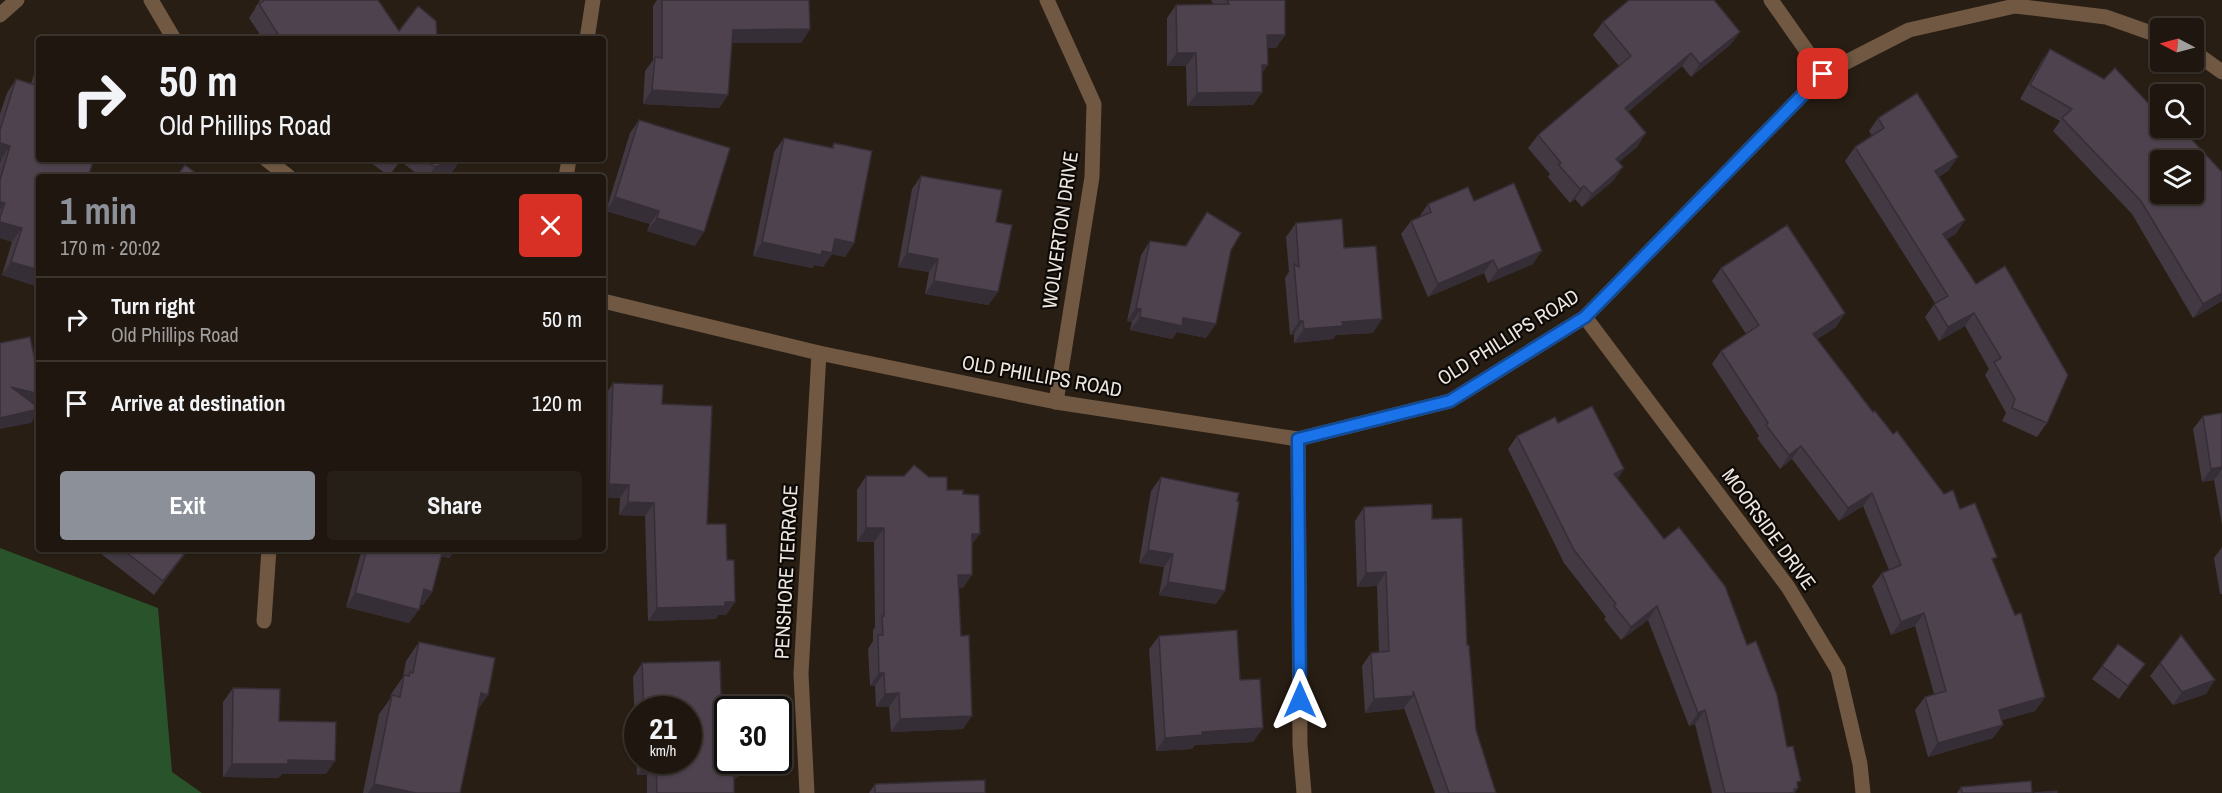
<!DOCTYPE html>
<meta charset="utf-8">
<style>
:root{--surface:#1e160f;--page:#261f18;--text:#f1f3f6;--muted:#a19f9e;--line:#3c352f;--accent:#8c9099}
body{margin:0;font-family:"Archivo Narrow",sans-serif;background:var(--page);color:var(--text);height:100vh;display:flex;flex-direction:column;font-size:22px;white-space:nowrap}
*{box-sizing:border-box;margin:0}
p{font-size:20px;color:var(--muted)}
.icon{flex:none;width:33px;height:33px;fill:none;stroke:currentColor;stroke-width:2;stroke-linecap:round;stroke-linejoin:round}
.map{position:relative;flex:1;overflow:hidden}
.details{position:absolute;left:36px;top:174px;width:570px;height:378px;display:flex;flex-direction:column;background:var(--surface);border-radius:6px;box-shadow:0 2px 4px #0004,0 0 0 2px var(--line)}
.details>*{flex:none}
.guide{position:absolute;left:36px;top:36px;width:570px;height:126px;border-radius:6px;box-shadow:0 2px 4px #0004,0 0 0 2px var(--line);background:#1e160f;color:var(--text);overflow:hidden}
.needle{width:39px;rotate:276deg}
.fabs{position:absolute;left:2150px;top:18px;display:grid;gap:12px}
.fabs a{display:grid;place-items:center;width:54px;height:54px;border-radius:6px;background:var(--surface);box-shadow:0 2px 4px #0004,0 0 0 2px var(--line);font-size:30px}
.speed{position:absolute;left:624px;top:696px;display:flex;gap:12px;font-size:30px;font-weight:700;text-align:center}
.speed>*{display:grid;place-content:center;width:78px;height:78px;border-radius:50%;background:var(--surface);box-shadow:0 2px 4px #0004,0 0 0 2px var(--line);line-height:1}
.speed small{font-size:15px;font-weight:400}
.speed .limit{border:3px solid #111;border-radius:9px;background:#fff;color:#111}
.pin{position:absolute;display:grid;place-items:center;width:51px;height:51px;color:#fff;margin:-26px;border-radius:12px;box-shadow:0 3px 9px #0006}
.me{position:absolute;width:66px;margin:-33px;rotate:0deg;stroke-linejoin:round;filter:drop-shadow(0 0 4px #0008)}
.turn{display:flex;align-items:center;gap:21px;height:126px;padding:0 24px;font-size:27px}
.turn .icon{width:78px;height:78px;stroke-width:2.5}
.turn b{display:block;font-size:42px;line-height:51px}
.round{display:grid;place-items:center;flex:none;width:63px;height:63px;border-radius:6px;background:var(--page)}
.headline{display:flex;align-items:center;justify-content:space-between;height:102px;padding:0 24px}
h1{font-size:36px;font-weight:700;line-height:45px;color:var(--accent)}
.button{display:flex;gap:12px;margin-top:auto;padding:12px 24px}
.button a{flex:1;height:69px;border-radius:6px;background:var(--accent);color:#fff;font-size:24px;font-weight:700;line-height:69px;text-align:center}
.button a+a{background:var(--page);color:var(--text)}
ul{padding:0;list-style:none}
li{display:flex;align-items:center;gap:18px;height:84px;padding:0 24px;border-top:2px solid var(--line)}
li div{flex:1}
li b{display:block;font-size:22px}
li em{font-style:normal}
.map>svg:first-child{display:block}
.green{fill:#29532a}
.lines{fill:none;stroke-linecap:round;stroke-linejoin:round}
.street{stroke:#705842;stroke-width:15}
.wall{fill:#423942;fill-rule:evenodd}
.shaded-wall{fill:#362e36}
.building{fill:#4d424d;stroke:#362e36;stroke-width:1.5;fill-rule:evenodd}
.route-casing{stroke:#114b97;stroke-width:15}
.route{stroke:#1a73e8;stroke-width:10}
.labels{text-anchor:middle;stroke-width:4.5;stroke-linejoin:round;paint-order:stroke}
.street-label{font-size:20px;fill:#eee7e0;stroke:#0d0906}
</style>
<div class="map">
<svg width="2222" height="793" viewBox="0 0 2222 793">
<rect width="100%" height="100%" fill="#281e14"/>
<path class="green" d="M0,548L158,608L172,772L202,793H0Z"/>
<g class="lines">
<g class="street">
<path d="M151,0L174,39"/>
<path d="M1047,0L1094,104L1092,177L1056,402"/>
<path d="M1771,0L1823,74"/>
<path d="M0,15L17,0"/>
<path d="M587,39L593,0"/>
<path d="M2193,51L2222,72"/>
<path d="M266,159L289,177"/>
<path d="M566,177L569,159"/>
<path d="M603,301L819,353L1056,402L1298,439L1450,401L1585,317L1823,74L1909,30L2015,6L2106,17L2160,36"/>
<path d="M1585,317L1788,587L1838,670L1860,764L1863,793"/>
<path d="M1298,439L1300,745L1304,793"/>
<path d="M264,621L269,549"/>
<path d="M807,793L801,674L819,353"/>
</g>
</g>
<g class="wall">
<path d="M260,0H378L399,31L437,39H263L249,18L255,9V8Z"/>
<path d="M657,0H809L810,29L801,43H732L728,95L719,108L643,104L645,71L653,60V6Z"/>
<path d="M1211,0H1285V35L1276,48H1267L1262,73V92L1253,105L1187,106L1186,66H1167V18L1176,5L1213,4Z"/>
<path d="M1603,22L1740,32L1730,45L1691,77L1682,66L1628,112L1646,133L1637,147L1619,162L1614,180L1582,207L1575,199L1570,203L1548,177L1550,174L1528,148L1538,135L1619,66L1593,35Z"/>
<path d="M2050,49L2151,106L2222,172V301L2193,318L2132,214L2053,131L2060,121L2020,99L2041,62Z"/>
<path d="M39,62V287L2,275L12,242L0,238V163L1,159H0V114L7,93L16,79L31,84L36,67Z"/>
<path d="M1878,118L1949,170L1939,177L1956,234L1946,239L2047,423L2037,437L2002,421L2006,413L1985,375L1989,369L1965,326L1939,341L1925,317L1935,303L1845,161L1855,147L1872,136L1869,131Z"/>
<path d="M639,120L695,246L647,231L650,224L606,211L630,133Z"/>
<path d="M784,138L831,148L834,143L854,243L845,257L832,254L823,267L815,265L812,268L753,256L774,152Z"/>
<path d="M368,159H461L452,172L437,177H421L400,161L389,176L367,160Z"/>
<path d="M921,176L996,222L998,292L988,305L925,294L929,272L898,267L912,189Z"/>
<path d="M1474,201L1533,264L1488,283L1484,273L1428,297L1401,234L1411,221L1419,217L1428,204Z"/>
<path d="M1207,212L1231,250L1206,338L1177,332L1172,339L1130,330L1132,322L1127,321L1141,255L1150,241L1185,246Z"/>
<path d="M1296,223L1344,248L1373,333L1336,335L1333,339L1294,343V334L1290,335L1285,278L1289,272L1286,237Z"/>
<path d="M1721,268L1845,313L1836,327L1817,339L1873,412L1944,494L1960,509L1994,562L2045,697L2035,711L2002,720L1993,738L1928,757L1915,710L1925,697L1934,694L1915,626L1891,635L1872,586L1882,573L1889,570L1863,506L1839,521L1792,459L1780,469L1757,438L1759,436L1712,364L1721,351L1746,334L1712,281Z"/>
<path d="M613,383L662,404L707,524L727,560L735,602L726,615H718L716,619L648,621L645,516L619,515L620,498L603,497L604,397Z"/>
<path d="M2222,413V525L2214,480L2202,482L2193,429L2203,416Z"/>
<path d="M1558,423L1624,469L1617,479L1787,747L1798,788L1794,793H1712L1695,724L1689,726L1648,620L1621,640L1604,619L1606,617L1564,563L1508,449L1517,436Z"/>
<path d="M866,476L929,477L947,490L963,494L972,545L963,588H958L963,729L891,732L889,707H876L875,686H870L868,649L873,641V630L875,627L874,542H857V490Z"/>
<path d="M1161,477L1216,604L1159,595L1164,567L1139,563L1151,491Z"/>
<path d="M1364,507L1432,519L1467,645L1476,730L1496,793H1435L1404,708L1403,709L1365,713L1362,666L1371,653L1379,652L1377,586L1357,587L1355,521Z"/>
<path d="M2222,547V594H2220L2214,558Z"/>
<path d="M95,549H189L154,595Z"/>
<path d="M361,549H456L449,558L442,556L432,592L423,605L420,604L409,623L346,607L362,549Z"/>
<path d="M1159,636L1240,680L1253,742L1195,745L1192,749L1156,751L1149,649Z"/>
<path d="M419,642L488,695L477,710L460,793H363L379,714L390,699L391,694L403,677L406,661Z"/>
<path d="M642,663L722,720L747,765L737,778L734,779V793H647V775H637L633,677ZM638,710H688V760H638Z"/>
<path d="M2160,663L2206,694L2173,705L2150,676Z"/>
<path d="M2145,664L2119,699L2092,679L2102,666Z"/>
<path d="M233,688L279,721L326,774H282L278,778L223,777V702Z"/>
<path d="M875,784L985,793H869Z"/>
<path d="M1961,787L2032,793H1957Z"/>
</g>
<g class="shaded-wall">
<path d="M810,29L801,43H724L733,30Z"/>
<path d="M1740,32L1730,45L1691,77L1700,64Z"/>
<path d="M1267,35H1285L1276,48H1257Z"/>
<path d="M1177,53H1196L1186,66H1167Z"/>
<path d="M1691,53L1682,66L1616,122L1625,108Z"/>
<path d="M1262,65H1268L1258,79Z"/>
<path d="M652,90L728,95L719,108L643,104Z"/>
<path d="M1262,92L1253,105L1187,106L1197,93Z"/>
<path d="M1646,133L1637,147L1607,172L1616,159Z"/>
<path d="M0,143L10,146L1,159H0Z"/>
<path d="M1958,157L1949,170L1926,185L1935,171Z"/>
<path d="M461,159L452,172L437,177H428L435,167Z"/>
<path d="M1623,167L1614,180L1582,207L1592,194Z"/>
<path d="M1584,186L1575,199L1570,203L1580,189Z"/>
<path d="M615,197L659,211L650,224L606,211Z"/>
<path d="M0,202L5,203L0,210Z"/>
<path d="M657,218L704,232L695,246L647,231Z"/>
<path d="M1965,220L1956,234L1933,247L1943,234Z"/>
<path d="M0,222L22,228L12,242L0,238Z"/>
<path d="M835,239L854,243L845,257L832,254L823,267L815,265L812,268L753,256L762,242Z"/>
<path d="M1542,251L1533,264L1488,283L1498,270Z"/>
<path d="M907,253L938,259L929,272L898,267Z"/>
<path d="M1493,260L1484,273L1428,297L1438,284Z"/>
<path d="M11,262L39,270V287L2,275Z"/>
<path d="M934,281L998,292L988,305L925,294Z"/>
<path d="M2222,293V301L2193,318L2203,304Z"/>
<path d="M1136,308L1141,309L1132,322L1127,321Z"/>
<path d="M1845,313L1836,327L1804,348L1813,334Z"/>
<path d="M1974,313L1965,326L1939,341L1948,327Z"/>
<path d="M1140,317L1183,318L1216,324L1206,338L1177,332L1172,339L1130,330Z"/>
<path d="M1382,319L1373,333L1336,335L1333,339L1294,343L1304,329L1342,322Z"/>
<path d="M1299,321H1303L1294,334L1290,335Z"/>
<path d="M11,387L39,394V399L33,408Z"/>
<path d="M39,409V411L31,423L0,429V418Z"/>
<path d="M1801,446L1792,459L1780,469L1789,455Z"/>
<path d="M2222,467V469L2214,480L2202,482L2211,469Z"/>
<path d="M1624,469L1615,483L1614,474Z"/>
<path d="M609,484L629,485L620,498L603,497V492Z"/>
<path d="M1872,493L1863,506L1839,521L1848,508Z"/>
<path d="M628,502L654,503L645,516L619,515Z"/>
<path d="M866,528H884L874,542H857Z"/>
<path d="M972,534H980L970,547Z"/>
<path d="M188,549H189L154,595L163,581Z"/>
<path d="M440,549H456L449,558L436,555Z"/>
<path d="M1148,550L1173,554L1164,567L1139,563Z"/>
<path d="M1386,572L1377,586L1357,587L1366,573Z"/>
<path d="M958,575H972L963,588H948Z"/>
<path d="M1168,582L1225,591L1216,604L1159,595Z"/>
<path d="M424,589L432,592L423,605L415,603Z"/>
<path d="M355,593L419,610L409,623L346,607Z"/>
<path d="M725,602H735L726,615H718L716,619L648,621L657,608Z"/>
<path d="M1657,606L1648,620L1621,640L1631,627Z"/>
<path d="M1924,613L1915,626L1891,635L1901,622Z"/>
<path d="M879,673H884L875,686H870Z"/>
<path d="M2215,680L2206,694L2173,705L2182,692Z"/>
<path d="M481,693L488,695L475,714Z"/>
<path d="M899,693L889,707H876L885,694Z"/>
<path d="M1413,696L1403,709L1365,713L1374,699Z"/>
<path d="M2045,697L2035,711L1990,724L1999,710Z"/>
<path d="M1705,710L1695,724L1689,726L1698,713Z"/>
<path d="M972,716L963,729L891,732L900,719Z"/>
<path d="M2003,725L1993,738L1928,757L1938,743Z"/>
<path d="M1263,728L1253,742L1195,745L1192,749L1156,751L1165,738L1202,732Z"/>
<path d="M288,760L335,761L326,774H282L278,778L223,777L232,764Z"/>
<path d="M656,761L647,775H637L646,762Z"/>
<path d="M747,765L737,778L724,779L734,766Z"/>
<path d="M374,784L416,793H368Z"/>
</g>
<g class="building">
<path d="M265,0H378L399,31L418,6L436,21L437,39H290L288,36L284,39H281L259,4Z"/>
<path d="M662,0H809L810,29L733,30L728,95L652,90L655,57L662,58Z"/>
<path d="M1227,0H1285V35H1267L1268,65H1262V92L1197,93L1196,53H1177L1176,5L1229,4Z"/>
<path d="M1629,0H1714L1740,32L1700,64L1691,53L1625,108L1646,133L1616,159L1623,167L1592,194L1584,186L1580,189L1558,164L1561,163L1538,135L1631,56L1603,22Z"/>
<path d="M2050,49L2104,79L2115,68L2151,106L2156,101L2160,105V128H2181L2222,172V293L2203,304L2141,201L2062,118L2072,109L2030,85ZM2160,160H2193V194H2160Z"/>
<path d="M39,74V159H94L88,177H39V270L11,262L22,228L0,222V217L5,203L0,202V180L10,146L0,143V130L16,79L35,85Z"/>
<path d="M1917,93L1958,157L1935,171L1965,220L1943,234L1976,284L2005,266L2068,375L2047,423L2012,408L2015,399L1994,362L2001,358L1974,313L1948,327L1934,304L1948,296L1855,147L1884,128L1878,118Z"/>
<path d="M639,120L730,148L704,232L657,218L659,211L615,197Z"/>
<path d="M784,138L833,148L834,143L872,151L854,243L835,239L832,253L822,251L821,255L762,242Z"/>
<path d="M393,159H401L398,163Z"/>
<path d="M424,159H460L435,167Z"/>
<path d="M185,165L201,177H176Z"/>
<path d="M921,176L1002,190L996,222L1012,225L998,292L934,281L938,259L907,253Z"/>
<path d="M1514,183L1542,251L1498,270L1493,260L1438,284L1411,221L1431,212L1428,204L1468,187L1474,201Z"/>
<path d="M1207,212L1241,233L1231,250L1216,324L1183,318L1182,326L1140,317L1141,309L1136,308L1150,241L1186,246Z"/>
<path d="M1342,219L1344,248L1376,246L1382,319L1342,322L1343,326L1304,329L1303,321H1299L1294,264L1299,267L1296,223Z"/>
<path d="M1787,225L1845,313L1813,334L1873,412L1875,411L1893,434L1897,431L1944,494L1953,490L1960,509L1975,503L1997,557L1992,559L2015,615L2021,613L2045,697L1999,710L2003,725L1938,743L1925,697L1946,691L1924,613L1901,622L1882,573L1901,565L1872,493L1848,508L1801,446L1789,455L1766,425L1768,423L1721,351L1759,325L1721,268Z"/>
<path d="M30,337L39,379V394L11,387L39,408V409L0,418V343Z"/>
<path d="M613,383L663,385L662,404L712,406L707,524H726L727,560H734L735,602H725V606L657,608L654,503L628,502L629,485L609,484Z"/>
<path d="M1592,406L1624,469L1614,474L1664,539L1679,527L1725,586L1747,645L1756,641L1777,695L1787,747L1793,746L1801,781L1797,782L1798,788L1794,789L1795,792L1789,793H1725L1705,710L1698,713L1657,606L1631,627L1614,606L1616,604L1574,550L1517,436L1555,417L1558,423Z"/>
<path d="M2222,413V467L2211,469L2203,416Z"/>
<path d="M914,465L929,477H947V490H963V494L979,495L980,534H972V575H958L961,636L969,635L972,716L900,719L899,693L885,694L884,673H879L878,635H883L882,616H884V528H866V476H904Z"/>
<path d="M1161,477L1239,493L1237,501L1239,502L1225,591L1168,582L1173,554L1148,550Z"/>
<path d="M1432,504V519L1462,518L1467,645H1469L1476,730L1496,793H1449L1413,691V696L1374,699L1371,653L1389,651L1386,572L1366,573L1364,507Z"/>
<path d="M122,549H188L163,581Z"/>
<path d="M367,549H443L432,592L424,589L419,610L355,593Z"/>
<path d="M1237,630L1240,680L1260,679L1263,728L1202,732V735L1165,738L1159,636Z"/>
<path d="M2181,635L2215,680L2182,692L2160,663Z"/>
<path d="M419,642L495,658L488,695L481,693L460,793H416L374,784L392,695L400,697L404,675L409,676L410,672L413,673Z"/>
<path d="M2118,644L2145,664L2128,686L2102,666Z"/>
<path d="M720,661L722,720H728V760H746L747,765L734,766V793H657L656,761L646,762V760H688V710H644L642,663Z"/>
<path d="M233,688L280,689L279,721L336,722L335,761L288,760V764H232Z"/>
<path d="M985,780V793H875V784Z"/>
<path d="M2031,781L2032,793H1962L1961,787Z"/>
<path d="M2057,791V793H2034Z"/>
</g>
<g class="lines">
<defs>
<path id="route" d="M1300,700L1298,439L1450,401L1585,317L1823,74"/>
</defs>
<use href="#route" class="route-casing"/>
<use href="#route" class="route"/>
</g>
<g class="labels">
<g class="street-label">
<text transform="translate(1060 230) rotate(-82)" y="7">WOLVERTON DRIVE</text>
<text transform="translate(1508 337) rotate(-32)" y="7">OLD PHILLIPS ROAD</text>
<text transform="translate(1042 376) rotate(10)" y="7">OLD PHILLIPS ROAD</text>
<text transform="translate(1769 529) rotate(54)" y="7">MOORSIDE DRIVE</text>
<text transform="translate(786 572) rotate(-87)" y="7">PENSHORE TERRACE</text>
</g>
</g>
</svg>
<div class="fabs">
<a><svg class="needle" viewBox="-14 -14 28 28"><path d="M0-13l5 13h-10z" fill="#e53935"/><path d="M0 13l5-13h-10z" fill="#a19f9e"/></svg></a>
<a><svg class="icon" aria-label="search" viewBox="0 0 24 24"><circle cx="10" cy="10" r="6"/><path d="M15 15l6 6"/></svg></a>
<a><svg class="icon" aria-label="layers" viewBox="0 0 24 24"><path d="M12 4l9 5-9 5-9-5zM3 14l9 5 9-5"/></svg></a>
</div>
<div class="speed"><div>21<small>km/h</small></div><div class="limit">30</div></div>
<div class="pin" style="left:1823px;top:74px;background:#d93025"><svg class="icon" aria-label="arrive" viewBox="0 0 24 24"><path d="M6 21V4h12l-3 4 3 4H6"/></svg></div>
<svg class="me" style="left:1300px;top:700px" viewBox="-20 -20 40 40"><path d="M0-17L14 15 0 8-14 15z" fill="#1a73e8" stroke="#fff" stroke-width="4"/></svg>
<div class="guide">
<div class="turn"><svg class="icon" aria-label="right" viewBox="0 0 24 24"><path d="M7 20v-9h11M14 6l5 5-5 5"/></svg><div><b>50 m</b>Old Phillips Road</div></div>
</div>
<section class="details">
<div class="headline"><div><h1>1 min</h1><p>170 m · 20:02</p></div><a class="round" style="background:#d93025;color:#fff"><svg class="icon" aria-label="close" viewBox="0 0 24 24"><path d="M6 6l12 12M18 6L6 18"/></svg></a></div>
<ul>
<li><svg class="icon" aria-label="right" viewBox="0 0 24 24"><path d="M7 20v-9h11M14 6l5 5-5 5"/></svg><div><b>Turn right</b><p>Old Phillips Road</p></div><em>50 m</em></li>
<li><svg class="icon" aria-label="arrive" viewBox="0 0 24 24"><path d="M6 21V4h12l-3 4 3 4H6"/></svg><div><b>Arrive at destination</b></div><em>120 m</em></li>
</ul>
<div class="button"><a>Exit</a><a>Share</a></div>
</section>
</div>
